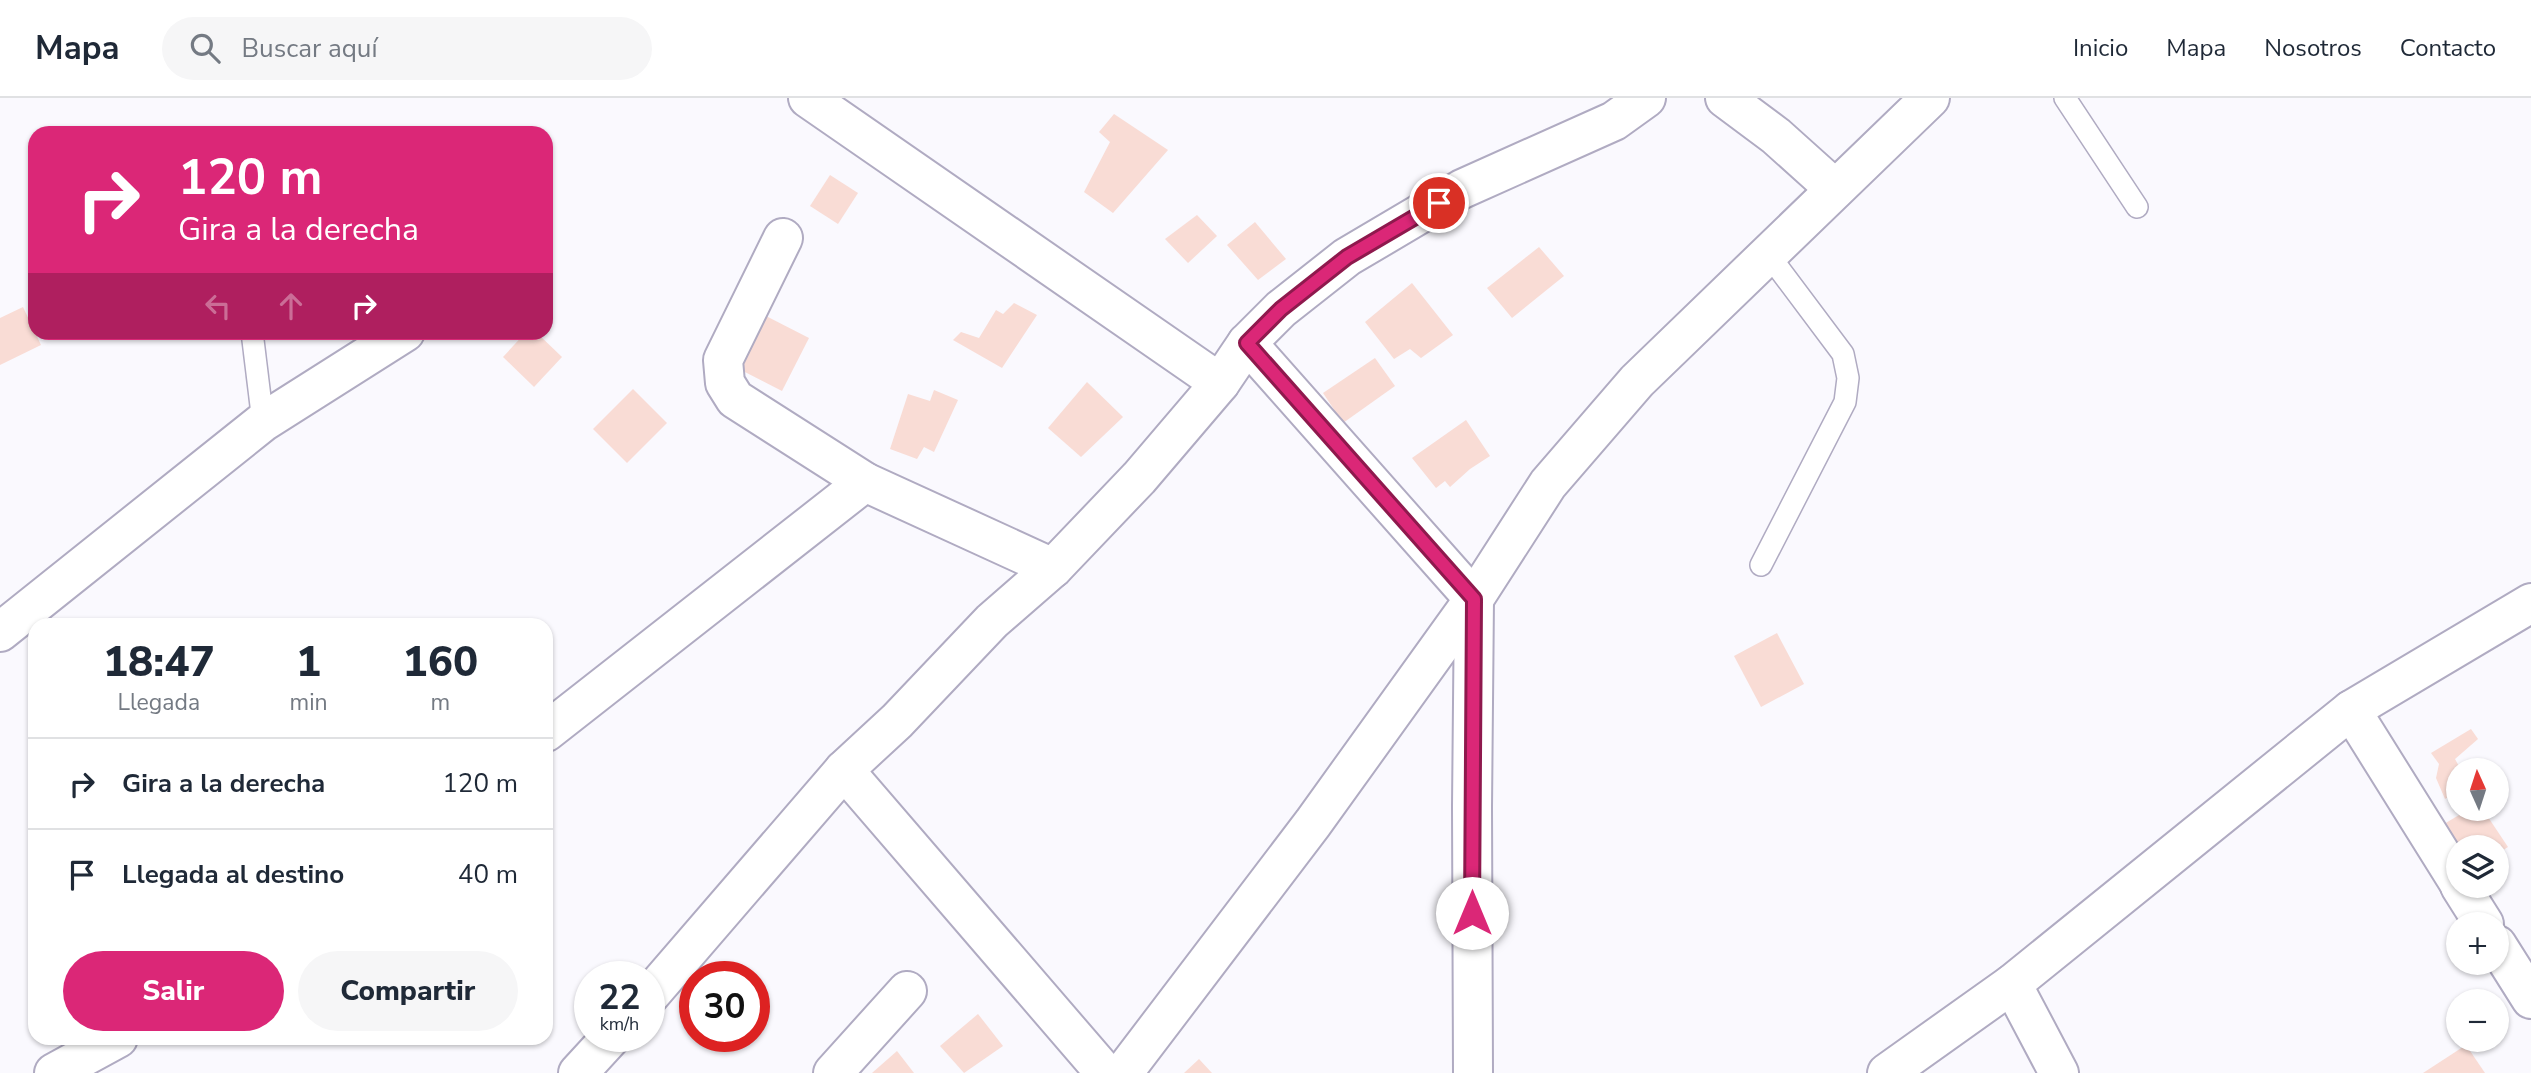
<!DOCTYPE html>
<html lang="es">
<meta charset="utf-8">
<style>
:root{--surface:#fff;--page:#f6f6f7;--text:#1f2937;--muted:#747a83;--line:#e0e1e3;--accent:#db2777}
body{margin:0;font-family:"Nunito Sans",sans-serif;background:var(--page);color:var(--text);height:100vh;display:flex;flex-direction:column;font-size:26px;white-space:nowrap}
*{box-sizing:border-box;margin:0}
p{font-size:23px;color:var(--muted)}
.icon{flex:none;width:38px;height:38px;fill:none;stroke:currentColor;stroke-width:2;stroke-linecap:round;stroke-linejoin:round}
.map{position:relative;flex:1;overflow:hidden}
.details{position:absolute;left:28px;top:520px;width:525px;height:427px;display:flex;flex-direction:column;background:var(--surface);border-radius:21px;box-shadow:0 2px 5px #0004}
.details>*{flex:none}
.banner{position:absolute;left:28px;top:28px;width:525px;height:214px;border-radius:21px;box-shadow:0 2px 5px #0004;background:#db2777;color:#fff;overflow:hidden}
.needle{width:46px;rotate:357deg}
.controls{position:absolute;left:2446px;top:660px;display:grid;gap:14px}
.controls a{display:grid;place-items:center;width:63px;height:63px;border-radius:50%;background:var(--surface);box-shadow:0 2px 5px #0004;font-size:35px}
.speed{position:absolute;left:574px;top:863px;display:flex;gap:14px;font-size:35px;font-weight:700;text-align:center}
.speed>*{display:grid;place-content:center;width:91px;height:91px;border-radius:50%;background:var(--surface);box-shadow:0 2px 5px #0004;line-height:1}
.speed small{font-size:18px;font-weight:400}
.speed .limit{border:10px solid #d22;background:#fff;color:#111}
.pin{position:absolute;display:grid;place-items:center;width:60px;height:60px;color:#fff;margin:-30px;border:4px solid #fff;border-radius:50%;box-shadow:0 2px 7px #0007}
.me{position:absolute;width:77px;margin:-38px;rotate:0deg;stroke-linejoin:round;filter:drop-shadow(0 0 5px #0008)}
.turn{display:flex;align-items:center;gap:24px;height:147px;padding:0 35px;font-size:32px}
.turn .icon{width:91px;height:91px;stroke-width:2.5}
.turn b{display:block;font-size:49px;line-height:60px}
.lanes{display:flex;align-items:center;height:66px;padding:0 35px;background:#0003;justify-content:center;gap:35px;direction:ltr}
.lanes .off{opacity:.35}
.eta{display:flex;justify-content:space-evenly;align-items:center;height:119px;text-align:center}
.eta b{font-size:42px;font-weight:800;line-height:49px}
.cta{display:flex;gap:14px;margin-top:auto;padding:14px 35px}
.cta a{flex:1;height:80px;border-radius:42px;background:var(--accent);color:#fff;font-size:28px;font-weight:800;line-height:80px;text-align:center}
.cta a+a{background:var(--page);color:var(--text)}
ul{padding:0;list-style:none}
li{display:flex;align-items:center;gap:21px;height:91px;padding:0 35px;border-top:2px solid var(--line)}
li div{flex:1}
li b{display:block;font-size:26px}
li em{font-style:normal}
header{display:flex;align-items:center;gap:42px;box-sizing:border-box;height:98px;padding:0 35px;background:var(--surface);border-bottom:2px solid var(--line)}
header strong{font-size:33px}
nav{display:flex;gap:38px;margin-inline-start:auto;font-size:24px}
.search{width:490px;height:63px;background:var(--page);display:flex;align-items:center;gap:18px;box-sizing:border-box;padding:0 24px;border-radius:38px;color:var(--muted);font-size:26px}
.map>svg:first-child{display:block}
.building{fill:#f9dcd5}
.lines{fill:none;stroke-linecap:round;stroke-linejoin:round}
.service-casing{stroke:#b0abc2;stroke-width:24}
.minor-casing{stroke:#b0abc2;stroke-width:42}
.service{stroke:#fff;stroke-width:21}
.minor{stroke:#fff;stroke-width:38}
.route-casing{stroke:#8e194d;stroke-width:18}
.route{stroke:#db2777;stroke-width:12}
</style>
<header>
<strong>Mapa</strong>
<div class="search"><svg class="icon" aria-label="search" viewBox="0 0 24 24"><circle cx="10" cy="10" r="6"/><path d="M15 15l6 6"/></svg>Buscar aquí</div>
<nav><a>Inicio</a><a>Mapa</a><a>Nosotros</a><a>Contacto</a></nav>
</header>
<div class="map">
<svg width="2531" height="975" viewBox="0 0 2531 975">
<rect width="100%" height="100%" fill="#faf9fe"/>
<g class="building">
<path d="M1114,16L1168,52L1113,115L1084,94L1110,44L1099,34Z"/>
<path d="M830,77L858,95L838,126L810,108Z"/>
<path d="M1197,117L1217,138L1188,165L1165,141Z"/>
<path d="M1255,124L1286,161L1258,182L1227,147Z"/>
<path d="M1539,149L1564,178L1512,220L1487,190Z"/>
<path d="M1412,185L1453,237L1421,260L1410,251L1394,261L1365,224Z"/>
<path d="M1014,205L1037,217L1002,270L953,242L961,234L979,240L996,212L1003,216Z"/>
<path d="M23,209L41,247L0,267V220Z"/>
<path d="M766,218L809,240L782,293L739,271Z"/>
<path d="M526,234H536L562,259L534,289L503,259Z"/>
<path d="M1375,260L1395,288L1343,325L1323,295Z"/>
<path d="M1087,284L1123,319L1081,359L1048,330Z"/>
<path d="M633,291L667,325L627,365L593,331Z"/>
<path d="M934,292L958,302L934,354L924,349L917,361L890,351L908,296L930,303Z"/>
<path d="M1466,322L1490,358L1470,371L1450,389L1445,383L1436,390L1412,360Z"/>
<path d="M1777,535L1804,586L1761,609L1734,558Z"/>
<path d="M2471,631L2478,641L2455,661L2461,672H2459V692L2445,701L2436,680L2439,666L2431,655Z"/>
<path d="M2471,710H2482L2508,749L2497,756V749H2458L2444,726Z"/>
<path d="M978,916L1003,948L964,975L940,948Z"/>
<path d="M2466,947L2485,975H2423Z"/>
<path d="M897,953L914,975H872Z"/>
<path d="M1199,961L1212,975H1184Z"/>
</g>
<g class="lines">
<defs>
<g id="service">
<path d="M2065,0L2137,109"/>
<path d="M252,234L263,324"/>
<path d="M1761,467L1845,304L1848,280L1843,256L1768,156"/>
</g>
<g id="minor">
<path d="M808,0L1220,285"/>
<path d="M1725,0L1776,38L1835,91"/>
<path d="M1247,245L1474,501L1472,709L1473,975"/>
<path d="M865,384L1053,470"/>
<path d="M0,534L263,324L405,234"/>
<path d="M2351,612L2459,785"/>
<path d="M546,634L865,384L735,301L725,285L723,262L783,140"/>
<path d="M844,672L1105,975"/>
<path d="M2460,788L2484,826"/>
<path d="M2497,847L2531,901"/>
<path d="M2012,886L2059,975"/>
<path d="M649,898L844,672L897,623L992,523L1053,470L1139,380L1220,285L1247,245L1281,211L1347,159L1462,91L1614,23L1646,0"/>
<path d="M54,975L118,940"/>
<path d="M578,975L612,938"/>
<path d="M833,975L907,893"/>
<path d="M1123,975L1313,725L1474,501L1548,386L1637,283L1930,0"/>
<path d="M1887,975L2012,886L2351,612L2531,505"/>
</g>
</defs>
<use href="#service" class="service-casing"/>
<use href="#minor" class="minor-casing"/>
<use href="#service" class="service"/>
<use href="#minor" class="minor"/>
</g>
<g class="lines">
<defs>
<path id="route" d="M1439,105L1347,159L1281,211L1247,245L1474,501L1472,815"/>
</defs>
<use href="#route" class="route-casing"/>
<use href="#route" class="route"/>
</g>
</svg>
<div class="controls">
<a><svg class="needle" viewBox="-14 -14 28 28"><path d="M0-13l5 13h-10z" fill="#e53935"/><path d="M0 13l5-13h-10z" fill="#747a83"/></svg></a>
<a><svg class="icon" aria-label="layers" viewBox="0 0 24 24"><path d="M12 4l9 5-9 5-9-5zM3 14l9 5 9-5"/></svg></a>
<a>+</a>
<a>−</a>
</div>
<div class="speed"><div>22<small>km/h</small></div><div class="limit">30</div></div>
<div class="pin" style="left:1439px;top:105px;background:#d93025"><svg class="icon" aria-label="arrive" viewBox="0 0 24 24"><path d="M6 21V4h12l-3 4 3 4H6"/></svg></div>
<svg class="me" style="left:1472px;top:815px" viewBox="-20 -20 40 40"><circle r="19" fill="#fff"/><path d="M0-13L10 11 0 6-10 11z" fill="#db2777"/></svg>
<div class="banner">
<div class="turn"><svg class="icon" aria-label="right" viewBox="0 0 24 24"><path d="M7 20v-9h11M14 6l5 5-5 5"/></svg><div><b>120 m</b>Gira a la derecha</div></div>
<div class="lanes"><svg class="icon off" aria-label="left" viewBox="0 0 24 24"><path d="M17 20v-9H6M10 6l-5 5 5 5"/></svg><svg class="icon off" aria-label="ahead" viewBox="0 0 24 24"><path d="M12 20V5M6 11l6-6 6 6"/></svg><svg class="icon" aria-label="right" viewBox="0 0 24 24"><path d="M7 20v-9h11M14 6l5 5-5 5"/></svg></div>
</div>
<section class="details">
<div class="eta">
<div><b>18:47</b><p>Llegada</p></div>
<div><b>1</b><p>min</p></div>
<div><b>160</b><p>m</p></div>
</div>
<ul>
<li><svg class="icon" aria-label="right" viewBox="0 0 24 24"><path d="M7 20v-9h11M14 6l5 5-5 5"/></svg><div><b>Gira a la derecha</b></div><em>120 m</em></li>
<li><svg class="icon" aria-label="arrive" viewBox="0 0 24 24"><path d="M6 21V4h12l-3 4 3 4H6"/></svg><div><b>Llegada al destino</b></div><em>40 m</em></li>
</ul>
<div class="cta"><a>Salir</a><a>Compartir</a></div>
</section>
</div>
